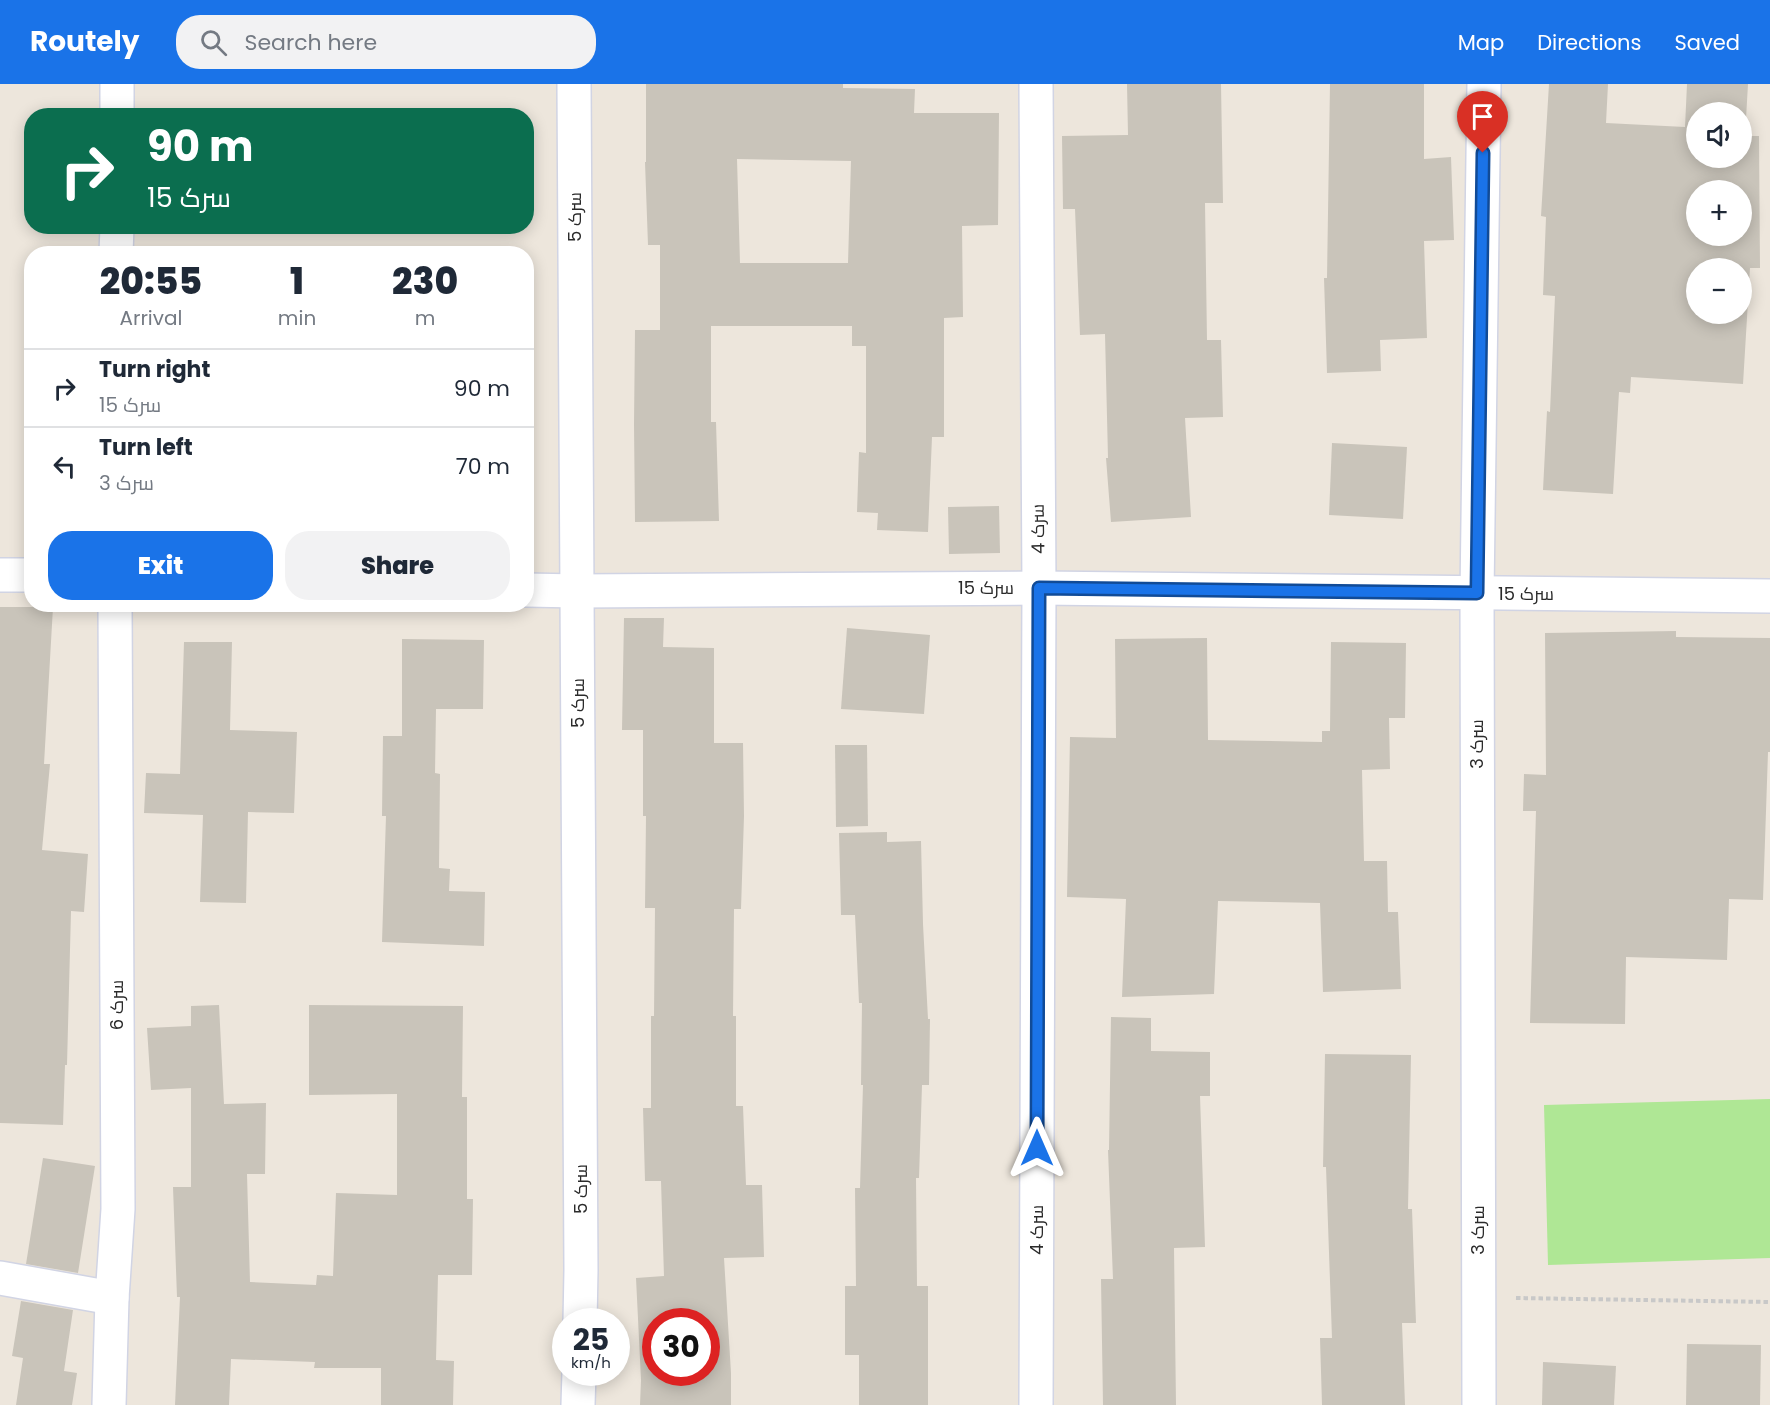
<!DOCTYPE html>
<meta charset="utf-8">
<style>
:root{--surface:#fff;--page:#f2f2f3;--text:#1f2937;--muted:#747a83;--line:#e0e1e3;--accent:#1a73e8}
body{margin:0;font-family:Poppins,Cairo,sans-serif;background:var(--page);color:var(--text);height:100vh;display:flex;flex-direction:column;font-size:22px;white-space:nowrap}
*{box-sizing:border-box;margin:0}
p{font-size:20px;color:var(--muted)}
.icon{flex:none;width:33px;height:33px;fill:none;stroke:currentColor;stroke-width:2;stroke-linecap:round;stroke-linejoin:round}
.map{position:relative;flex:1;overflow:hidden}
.side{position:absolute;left:24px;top:162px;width:510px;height:366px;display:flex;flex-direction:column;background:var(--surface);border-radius:24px;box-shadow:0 3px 15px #0003}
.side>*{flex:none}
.banner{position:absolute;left:24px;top:24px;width:510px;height:126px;border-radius:24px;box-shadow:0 3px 15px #0003;background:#0b6e4f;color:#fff;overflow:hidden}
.fabs{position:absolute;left:1686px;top:18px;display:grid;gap:12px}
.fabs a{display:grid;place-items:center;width:66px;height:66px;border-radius:50%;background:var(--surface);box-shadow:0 3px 15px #0003;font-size:30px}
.speed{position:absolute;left:552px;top:1224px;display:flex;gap:12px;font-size:30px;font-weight:700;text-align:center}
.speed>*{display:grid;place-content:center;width:78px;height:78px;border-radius:50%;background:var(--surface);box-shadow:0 3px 15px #0003;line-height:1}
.speed small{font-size:15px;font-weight:400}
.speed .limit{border:9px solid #d22;background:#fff;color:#111}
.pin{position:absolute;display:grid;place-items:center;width:51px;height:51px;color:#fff;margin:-62px -26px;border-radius:50% 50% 50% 0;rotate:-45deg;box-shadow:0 0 6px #0007}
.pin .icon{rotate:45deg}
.me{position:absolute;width:66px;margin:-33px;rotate:0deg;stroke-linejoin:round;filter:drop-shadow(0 0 4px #0008)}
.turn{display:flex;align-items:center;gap:21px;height:126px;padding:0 24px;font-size:27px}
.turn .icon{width:78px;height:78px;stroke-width:2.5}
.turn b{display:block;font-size:42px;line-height:51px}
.eta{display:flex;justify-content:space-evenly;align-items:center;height:102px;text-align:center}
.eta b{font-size:36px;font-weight:800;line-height:42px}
.primary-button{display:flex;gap:12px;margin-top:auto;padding:12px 24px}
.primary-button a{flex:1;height:69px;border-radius:24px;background:var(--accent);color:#fff;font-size:24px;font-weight:800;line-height:69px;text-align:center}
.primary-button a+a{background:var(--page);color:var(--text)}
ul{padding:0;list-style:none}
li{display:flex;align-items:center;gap:18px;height:78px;padding:0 24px;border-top:2px solid var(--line)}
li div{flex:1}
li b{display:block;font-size:22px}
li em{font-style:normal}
header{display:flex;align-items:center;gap:36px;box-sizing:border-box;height:84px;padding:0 30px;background:var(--accent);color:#fff}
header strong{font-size:28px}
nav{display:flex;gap:33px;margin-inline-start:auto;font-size:21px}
.search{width:420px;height:54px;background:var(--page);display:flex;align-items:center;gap:15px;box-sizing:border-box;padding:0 21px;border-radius:24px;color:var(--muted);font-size:22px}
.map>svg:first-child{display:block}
.green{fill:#afe795}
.building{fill:#c9c4ba;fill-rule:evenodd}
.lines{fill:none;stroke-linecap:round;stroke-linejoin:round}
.minor-casing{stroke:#d1d4e4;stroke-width:36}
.path{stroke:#c8c8c8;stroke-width:4;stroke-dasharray:4.5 3;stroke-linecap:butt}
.minor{stroke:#fff;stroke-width:33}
.route-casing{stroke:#114b97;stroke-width:15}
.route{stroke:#1a73e8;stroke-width:10}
.labels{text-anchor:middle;stroke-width:4.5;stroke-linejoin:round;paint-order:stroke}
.street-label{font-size:18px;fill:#2b2b2b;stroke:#fff}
</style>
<header>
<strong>Routely</strong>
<div class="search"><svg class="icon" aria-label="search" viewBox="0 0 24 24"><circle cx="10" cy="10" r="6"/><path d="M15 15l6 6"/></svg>Search here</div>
<nav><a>Map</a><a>Directions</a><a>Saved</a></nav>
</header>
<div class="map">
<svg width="1770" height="1321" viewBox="0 0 1770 1321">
<rect width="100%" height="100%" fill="#ede6dc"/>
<path class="green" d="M1770,1015V1174L1548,1181L1544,1021Z"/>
<g class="building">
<path d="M646,0H843V4L915,5L914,29H999L998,141L962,142L963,233L944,234V353H932L928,448L877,446L878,429L857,428L859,368L866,369V262H852V242H711V338H716L719,437L635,438L634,340L635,246H660V161H648L645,78H646ZM737,75L851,77L848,179H740Z"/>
<path d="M1127,0H1221L1223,119H1205L1207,256H1221L1223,333L1185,334L1191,433L1111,438L1106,374H1108L1105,250L1080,251L1075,125H1063L1062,52L1128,51Z"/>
<path d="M1330,0H1424V75L1451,73L1454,156L1424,157L1427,254L1380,256L1381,287L1327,289L1324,194H1327Z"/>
<path d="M1549,0H1608L1606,39L1685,43L1687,0H1748L1745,52H1759L1760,184H1750L1743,300L1631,293L1630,309L1619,308L1613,410L1543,406L1547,327L1550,328L1555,212L1543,211L1546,133L1541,132ZM1696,28H1742V74H1696ZM1696,106H1742V152H1696ZM1696,184H1742V230H1696Z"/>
<path d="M1332,359L1407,363L1403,435L1329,431Z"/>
<path d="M999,422L1000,469L949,470L948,423Z"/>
<path d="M0,523H53L44,680H50L42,766L88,770L84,828L71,827L67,981H65L63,1041L0,1039Z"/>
<path d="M624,534H664L663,563L714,564V659H743L744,732L741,825H734L733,932H736V1022H743L746,1101H762L764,1173L724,1174L731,1289V1321H640L641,1296L636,1194L664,1192L661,1097H645L643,1024H651V932H654L655,824H645L646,732H643V646H622ZM656,1238H706V1288H656Z"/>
<path d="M847,544L930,551L924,630L841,625Z"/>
<path d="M1676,547V553L1770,554V668H1768L1763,816L1729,815L1727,876L1626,873L1625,940L1530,939L1536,727H1523L1524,690L1546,691L1545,549Z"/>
<path d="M1207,554L1208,656L1322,658V647H1330L1331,558L1406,559L1405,634H1389L1390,685L1362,686L1364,777H1387L1388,828H1398L1401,905L1323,908L1320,819L1218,817L1214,910L1122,913L1126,815L1067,813L1070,653L1116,654L1115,555Z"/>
<path d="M402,555L484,556L483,625H436L435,689L440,690L439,784L450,785L449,807L485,808L484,862L382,858L386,732H382L383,652H402Z"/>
<path d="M184,558H232L230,646L297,648L294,729L248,728L246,819L200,818L203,731L144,729L146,689L180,690Z"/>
<path d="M835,661H867L868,742L836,743Z"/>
<path d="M887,748V758L921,757L923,840L928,935H930L929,1001H922L919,1094H916L917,1202H928V1321H859V1271H845V1202H856L855,1104H860L863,1001H861L862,919H859L855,831H841L839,749Z"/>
<path d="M219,921L224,1020L266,1019L265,1090H247L250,1198L316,1201L317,1191L333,1192L336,1109L397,1111V1010L309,1011V921L463,922L462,1013H467V1115H473L472,1191H438L436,1276L454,1277L453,1321H381V1284H314L315,1278L231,1275L229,1321H175L180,1213H177L173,1103H191V1004L151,1006L147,944L191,942V922Z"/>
<path d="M1111,933L1151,934V967L1210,968V1012H1200L1205,1163L1174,1164L1176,1321H1103L1101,1195H1113L1108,1066H1109Z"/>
<path d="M1325,970L1411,971L1408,1125H1412L1416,1239H1402L1405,1321H1322L1320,1254H1332L1326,1083H1323Z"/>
<path d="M43,1074L95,1082L78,1189L26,1180Z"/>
<path d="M21,1217L73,1226L64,1287L77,1289L72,1321H16L23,1274L12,1272Z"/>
<path d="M1687,1260L1761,1261L1760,1321H1686Z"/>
<path d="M1543,1278L1616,1282L1614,1321H1542Z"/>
</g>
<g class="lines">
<defs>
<g id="minor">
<path d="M574,0L581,1186L580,1238"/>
<path d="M1036,0L1039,504L1036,1321"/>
<path d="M117,32V0"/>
<path d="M116,170L117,142"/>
<path d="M0,491H32"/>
<path d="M526,506L578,507L1039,504L1770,512"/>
<path d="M0,1194L112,1214"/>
<path d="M109,1321L112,1214L118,1125L115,520"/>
<path d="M578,1321L579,1288"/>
<path d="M1479,1321L1477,509L1484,0"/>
</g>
</defs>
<use href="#minor" class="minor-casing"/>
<path class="path" d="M1516,1214L1770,1218"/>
<use href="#minor" class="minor"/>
</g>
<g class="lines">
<defs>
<path id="route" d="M1037,1064L1039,504L1477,509L1483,69"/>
</defs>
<use href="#route" class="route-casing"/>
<use href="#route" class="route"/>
</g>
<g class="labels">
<g class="street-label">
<text transform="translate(575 133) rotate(-90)" y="6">سرک 5</text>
<text transform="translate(1038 445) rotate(-91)" y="6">سرک 4</text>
<text x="986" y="510">سرک 15</text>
<text x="1526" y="516">سرک 15</text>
<text transform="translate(578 619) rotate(-90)" y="6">سرک 5</text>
<text transform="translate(1477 660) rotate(-90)" y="6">سرک 3</text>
<text transform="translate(117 921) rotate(-90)" y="6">سرک 6</text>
<text transform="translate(581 1105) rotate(-90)" y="6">سرک 5</text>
<text transform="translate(1037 1146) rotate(-90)" y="6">سرک 4</text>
<text transform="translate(1478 1146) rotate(-90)" y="6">سرک 3</text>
</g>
</g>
</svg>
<div class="fabs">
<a><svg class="icon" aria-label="sound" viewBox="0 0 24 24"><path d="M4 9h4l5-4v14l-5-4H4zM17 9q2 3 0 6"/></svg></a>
<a>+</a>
<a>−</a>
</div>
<div class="speed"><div>25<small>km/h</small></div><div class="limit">30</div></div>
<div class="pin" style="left:1483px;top:69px;background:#d93025"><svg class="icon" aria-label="arrive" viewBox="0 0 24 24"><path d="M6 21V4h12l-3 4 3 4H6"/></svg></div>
<svg class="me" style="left:1037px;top:1064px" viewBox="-20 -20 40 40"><path d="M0-17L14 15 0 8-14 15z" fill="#1a73e8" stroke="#fff" stroke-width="4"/></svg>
<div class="banner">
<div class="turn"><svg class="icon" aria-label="right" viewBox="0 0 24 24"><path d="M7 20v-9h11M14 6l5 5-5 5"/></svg><div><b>90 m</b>سرک 15</div></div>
</div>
<section class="side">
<div class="eta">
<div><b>20:55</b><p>Arrival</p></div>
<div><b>1</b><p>min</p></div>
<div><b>230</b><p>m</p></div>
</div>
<ul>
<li><svg class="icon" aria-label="right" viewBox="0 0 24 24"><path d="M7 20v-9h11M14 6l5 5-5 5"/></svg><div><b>Turn right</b><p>سرک 15</p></div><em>90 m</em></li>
<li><svg class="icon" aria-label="left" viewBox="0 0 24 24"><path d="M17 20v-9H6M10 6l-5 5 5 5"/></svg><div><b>Turn left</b><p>سرک 3</p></div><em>70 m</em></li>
</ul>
<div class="primary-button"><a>Exit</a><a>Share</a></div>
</section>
</div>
